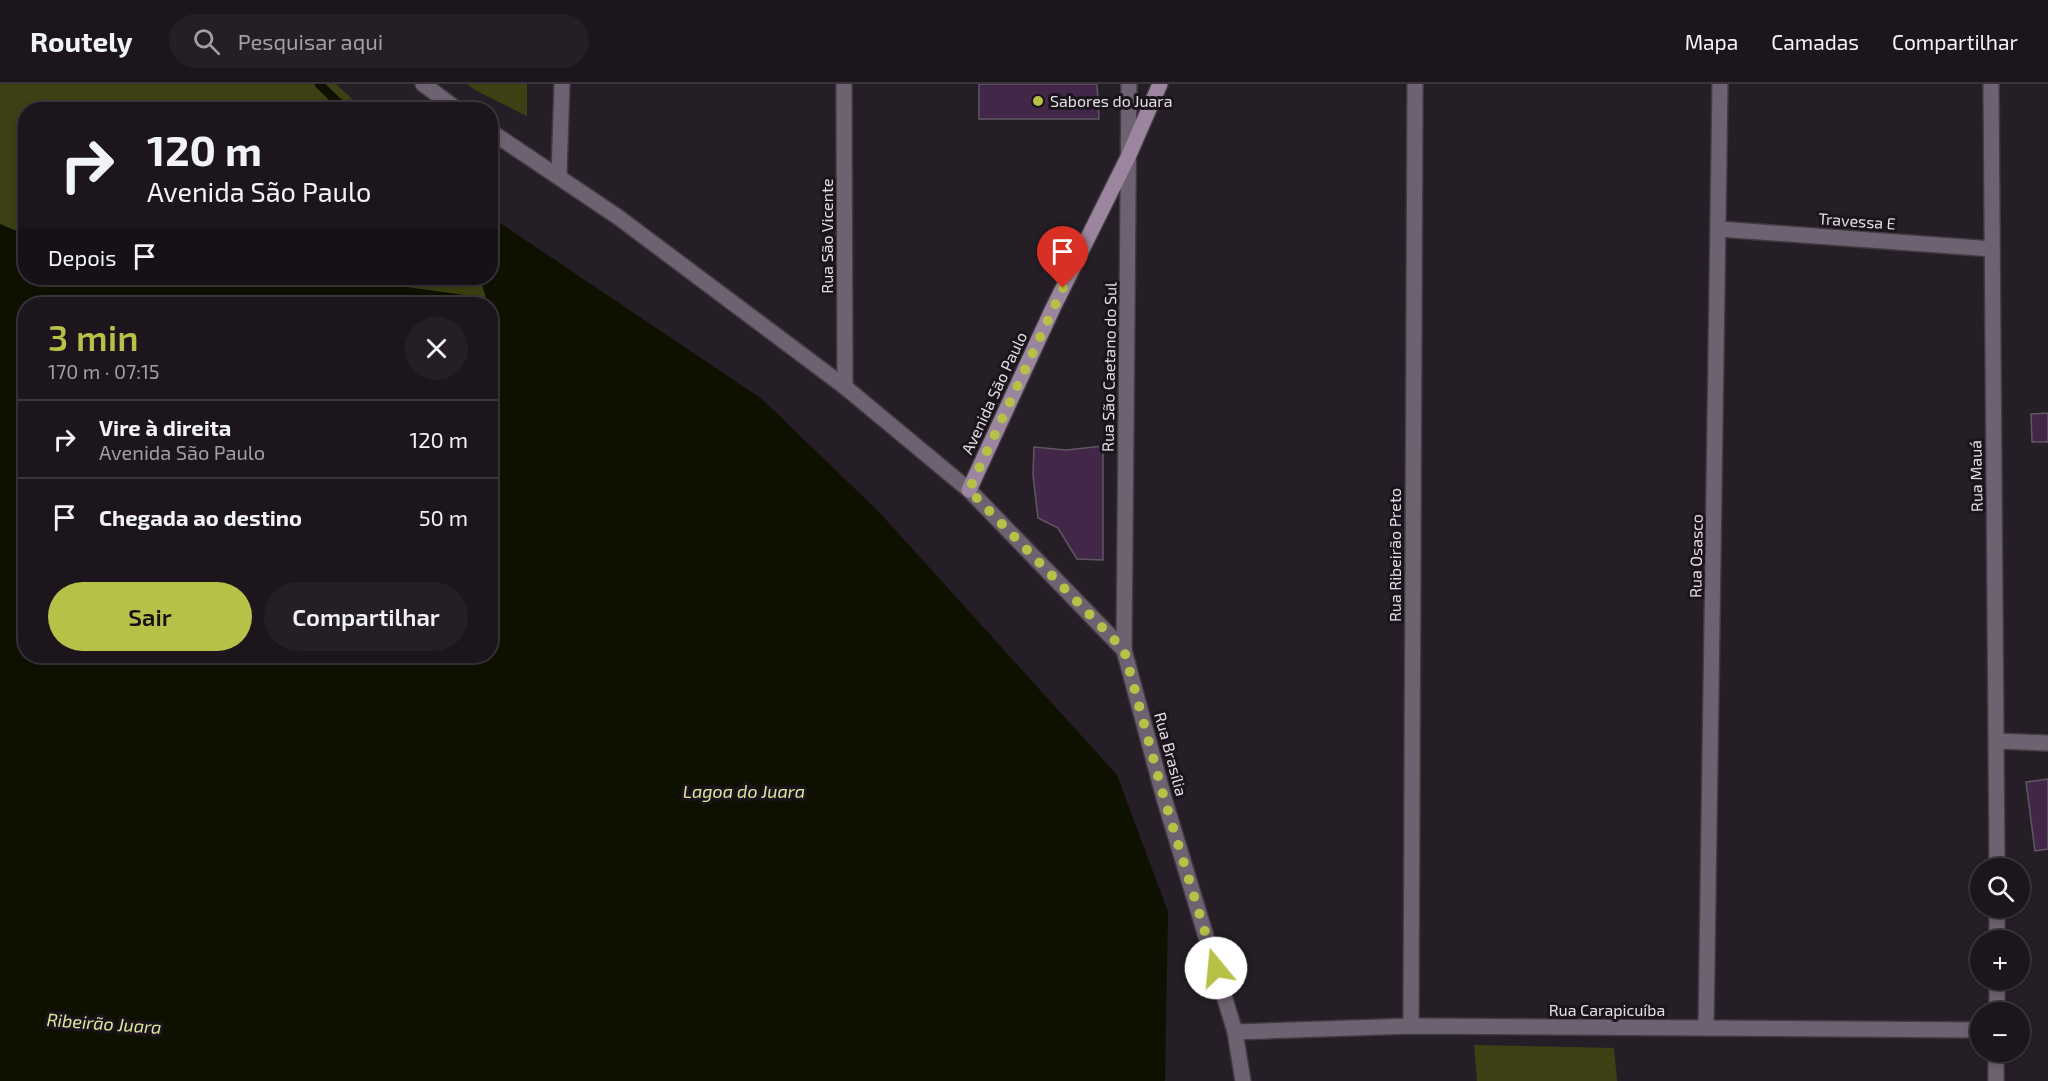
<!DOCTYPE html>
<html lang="pt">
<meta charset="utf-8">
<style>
:root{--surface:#1c161c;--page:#251f25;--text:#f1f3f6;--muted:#a09fa3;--line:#3a353b;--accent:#b7c148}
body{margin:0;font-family:"Exo 2",sans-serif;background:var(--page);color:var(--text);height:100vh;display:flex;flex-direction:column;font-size:22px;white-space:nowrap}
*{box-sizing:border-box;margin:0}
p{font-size:20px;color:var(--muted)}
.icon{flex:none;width:33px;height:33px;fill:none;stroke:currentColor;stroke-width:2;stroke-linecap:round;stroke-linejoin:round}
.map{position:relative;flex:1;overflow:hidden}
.drawer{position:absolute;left:18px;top:213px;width:480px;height:366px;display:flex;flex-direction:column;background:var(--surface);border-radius:24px;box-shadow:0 3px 9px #0003,0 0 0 2px var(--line)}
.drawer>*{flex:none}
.top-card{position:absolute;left:18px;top:18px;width:480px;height:183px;border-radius:24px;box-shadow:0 3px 9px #0003,0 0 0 2px var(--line);background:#1c161c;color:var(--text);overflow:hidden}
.tools{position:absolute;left:1970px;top:774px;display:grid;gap:12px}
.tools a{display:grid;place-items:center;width:60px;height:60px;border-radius:50%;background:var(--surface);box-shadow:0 3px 9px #0003,0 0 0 2px var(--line);font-size:30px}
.pin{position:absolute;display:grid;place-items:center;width:51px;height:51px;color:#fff;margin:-62px -26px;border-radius:50% 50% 50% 0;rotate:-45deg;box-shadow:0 0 6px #0007}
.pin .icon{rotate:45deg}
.me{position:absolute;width:66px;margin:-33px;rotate:343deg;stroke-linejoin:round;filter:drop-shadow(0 0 4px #0008)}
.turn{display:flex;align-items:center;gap:21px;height:126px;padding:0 30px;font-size:27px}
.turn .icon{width:78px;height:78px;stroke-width:2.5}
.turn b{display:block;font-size:42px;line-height:51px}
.then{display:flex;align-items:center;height:57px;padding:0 30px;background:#0003;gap:12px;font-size:22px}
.round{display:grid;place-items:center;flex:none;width:63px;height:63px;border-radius:32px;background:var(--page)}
.overview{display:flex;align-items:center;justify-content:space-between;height:102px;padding:0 30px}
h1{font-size:36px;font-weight:600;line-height:45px;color:var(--accent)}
.button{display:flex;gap:12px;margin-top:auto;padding:12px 30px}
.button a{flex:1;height:69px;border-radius:36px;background:var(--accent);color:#111;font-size:24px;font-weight:600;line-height:69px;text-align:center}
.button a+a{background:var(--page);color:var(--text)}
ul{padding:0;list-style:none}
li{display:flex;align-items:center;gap:18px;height:78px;padding:0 30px;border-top:2px solid var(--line)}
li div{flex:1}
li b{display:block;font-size:22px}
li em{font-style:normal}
header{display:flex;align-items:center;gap:36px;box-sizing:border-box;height:84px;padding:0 30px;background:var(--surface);border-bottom:2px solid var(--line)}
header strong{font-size:28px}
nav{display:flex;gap:33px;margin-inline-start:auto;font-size:21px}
.search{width:420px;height:54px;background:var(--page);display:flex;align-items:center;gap:15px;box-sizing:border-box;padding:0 21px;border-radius:33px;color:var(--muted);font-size:22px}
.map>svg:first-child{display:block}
.green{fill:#3c4012}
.water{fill:#0f1100;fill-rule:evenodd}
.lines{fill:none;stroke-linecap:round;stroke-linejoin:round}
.stream{stroke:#0f1100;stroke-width:9}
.building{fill:#432748;stroke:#5f5761;stroke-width:1.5}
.street-casing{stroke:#3f3940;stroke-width:18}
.secondary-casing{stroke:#3f3940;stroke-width:18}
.street{stroke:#6e6171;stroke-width:15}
.secondary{stroke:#9b859f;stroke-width:15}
.route{stroke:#b7c148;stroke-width:10;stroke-dasharray:0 18}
.poi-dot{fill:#b7c148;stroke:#1b141c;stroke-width:2}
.labels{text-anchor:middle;stroke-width:6;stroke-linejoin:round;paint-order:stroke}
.poi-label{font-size:16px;fill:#e2dde3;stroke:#1b141c;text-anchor:start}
.street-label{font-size:16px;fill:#e2dde3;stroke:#1b141c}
.water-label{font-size:18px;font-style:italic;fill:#dfe79c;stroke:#1b141c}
</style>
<header>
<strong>Routely</strong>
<div class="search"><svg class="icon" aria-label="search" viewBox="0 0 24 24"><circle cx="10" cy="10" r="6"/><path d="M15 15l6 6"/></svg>Pesquisar aqui</div>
<nav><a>Mapa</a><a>Camadas</a><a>Compartilhar</a></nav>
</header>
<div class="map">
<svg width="2048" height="997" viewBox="0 0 2048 997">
<rect width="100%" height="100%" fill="#251e26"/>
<g class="green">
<path d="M0,0H336L363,25L26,26L25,149L14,146L0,140Z"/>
<path d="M467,0H527V32L475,6Z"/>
<path d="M342,194H480L487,215H486Z"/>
<path d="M1474,961L1614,964L1617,997H1477Z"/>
</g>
<path class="water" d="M491,133L762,315L880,429L1117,691L1168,828L1165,997H0V140L14,146L25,149L26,194H342L486,214L480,194H490ZM26,220H490V572H26Z"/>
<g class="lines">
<path class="stream" d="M319,0L346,26"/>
</g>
<g class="building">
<path d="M979,0H1097L1099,35H979Z"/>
<path d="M2048,329V358H2032L2031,330Z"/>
<path d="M1103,362V476L1077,475L1058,444L1038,434L1033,391L1034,363L1066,366Z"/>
<path d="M2048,695V765L2035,767L2026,698Z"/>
</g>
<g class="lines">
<defs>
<g id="street">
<path d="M423,0L458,26"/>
<path d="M844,0L845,303"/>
<path d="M1991,0L1997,784"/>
<path d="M490,47L618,133L845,303L969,406L1124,566L1164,714L1235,948L1243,997"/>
<path d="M559,91L562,0"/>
<path d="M1719,145L1992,165"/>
<path d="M1124,566L1129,0"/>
<path d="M1997,657L2048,659"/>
<path d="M1997,856V824"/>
<path d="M1997,928V896"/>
<path d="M1411,942L1415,0"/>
<path d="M1706,944L1720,0"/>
<path d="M1235,948L1411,942L1980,946"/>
<path d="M1996,997V968"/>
</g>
<path id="secondary" d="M969,406L1053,224L1129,71L1160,0"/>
</defs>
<use href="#street" class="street-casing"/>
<use href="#secondary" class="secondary-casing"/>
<use href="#street" class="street"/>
<use href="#secondary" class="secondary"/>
</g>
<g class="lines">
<path class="route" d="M1063,204L969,406L1124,566L1164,714L1216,884"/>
</g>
<circle class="poi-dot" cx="1038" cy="17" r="6"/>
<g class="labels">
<g class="poi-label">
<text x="1050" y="23">Sabores do Juara</text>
</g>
<g class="street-label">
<text transform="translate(1857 137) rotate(4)" y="6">Travessa E</text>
<text transform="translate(827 152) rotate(-90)" y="6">Rua São Vicente</text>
<text transform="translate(1109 283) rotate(-89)" y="6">Rua São Caetano do Sul</text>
<text transform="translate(994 309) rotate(-65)" y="6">Avenida São Paulo</text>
<text transform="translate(1976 392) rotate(-91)" y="6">Rua Mauá</text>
<text transform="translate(1395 471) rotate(-90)" y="6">Rua Ribeirão Preto</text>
<text transform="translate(1696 472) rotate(-89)" y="6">Rua Osasco</text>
<text transform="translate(1171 670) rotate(75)" y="6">Rua Brasília</text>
<text x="1607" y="932">Rua Carapicuíba</text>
</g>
<g class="water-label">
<text x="744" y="714">Lagoa do Juara</text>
<text transform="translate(104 940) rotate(4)" y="6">Ribeirão Juara</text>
</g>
</g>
</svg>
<div class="tools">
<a><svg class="icon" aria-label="search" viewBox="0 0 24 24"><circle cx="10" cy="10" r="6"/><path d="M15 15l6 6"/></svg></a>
<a>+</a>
<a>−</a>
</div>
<div class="pin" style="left:1063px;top:204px;background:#d93025"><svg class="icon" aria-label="arrive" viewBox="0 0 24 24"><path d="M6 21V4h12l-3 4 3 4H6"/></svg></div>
<svg class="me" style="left:1216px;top:884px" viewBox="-20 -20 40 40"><circle r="19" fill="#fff"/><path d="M0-13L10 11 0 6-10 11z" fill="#b7c148"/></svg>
<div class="top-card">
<div class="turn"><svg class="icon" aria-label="right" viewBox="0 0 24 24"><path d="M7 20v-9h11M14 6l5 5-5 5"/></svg><div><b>120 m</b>Avenida São Paulo</div></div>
<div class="then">Depois<svg class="icon" aria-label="arrive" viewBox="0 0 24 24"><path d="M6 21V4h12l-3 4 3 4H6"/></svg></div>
</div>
<section class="drawer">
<div class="overview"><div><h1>3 min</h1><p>170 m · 07:15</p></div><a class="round"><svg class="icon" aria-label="close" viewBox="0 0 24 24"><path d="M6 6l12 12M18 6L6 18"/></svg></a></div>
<ul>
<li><svg class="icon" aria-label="right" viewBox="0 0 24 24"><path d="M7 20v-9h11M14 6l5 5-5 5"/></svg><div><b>Vire à direita</b><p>Avenida São Paulo</p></div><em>120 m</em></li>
<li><svg class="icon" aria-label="arrive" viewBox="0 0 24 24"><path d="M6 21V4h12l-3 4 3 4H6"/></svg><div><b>Chegada ao destino</b></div><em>50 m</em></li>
</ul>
<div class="button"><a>Sair</a><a>Compartilhar</a></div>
</section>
</div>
